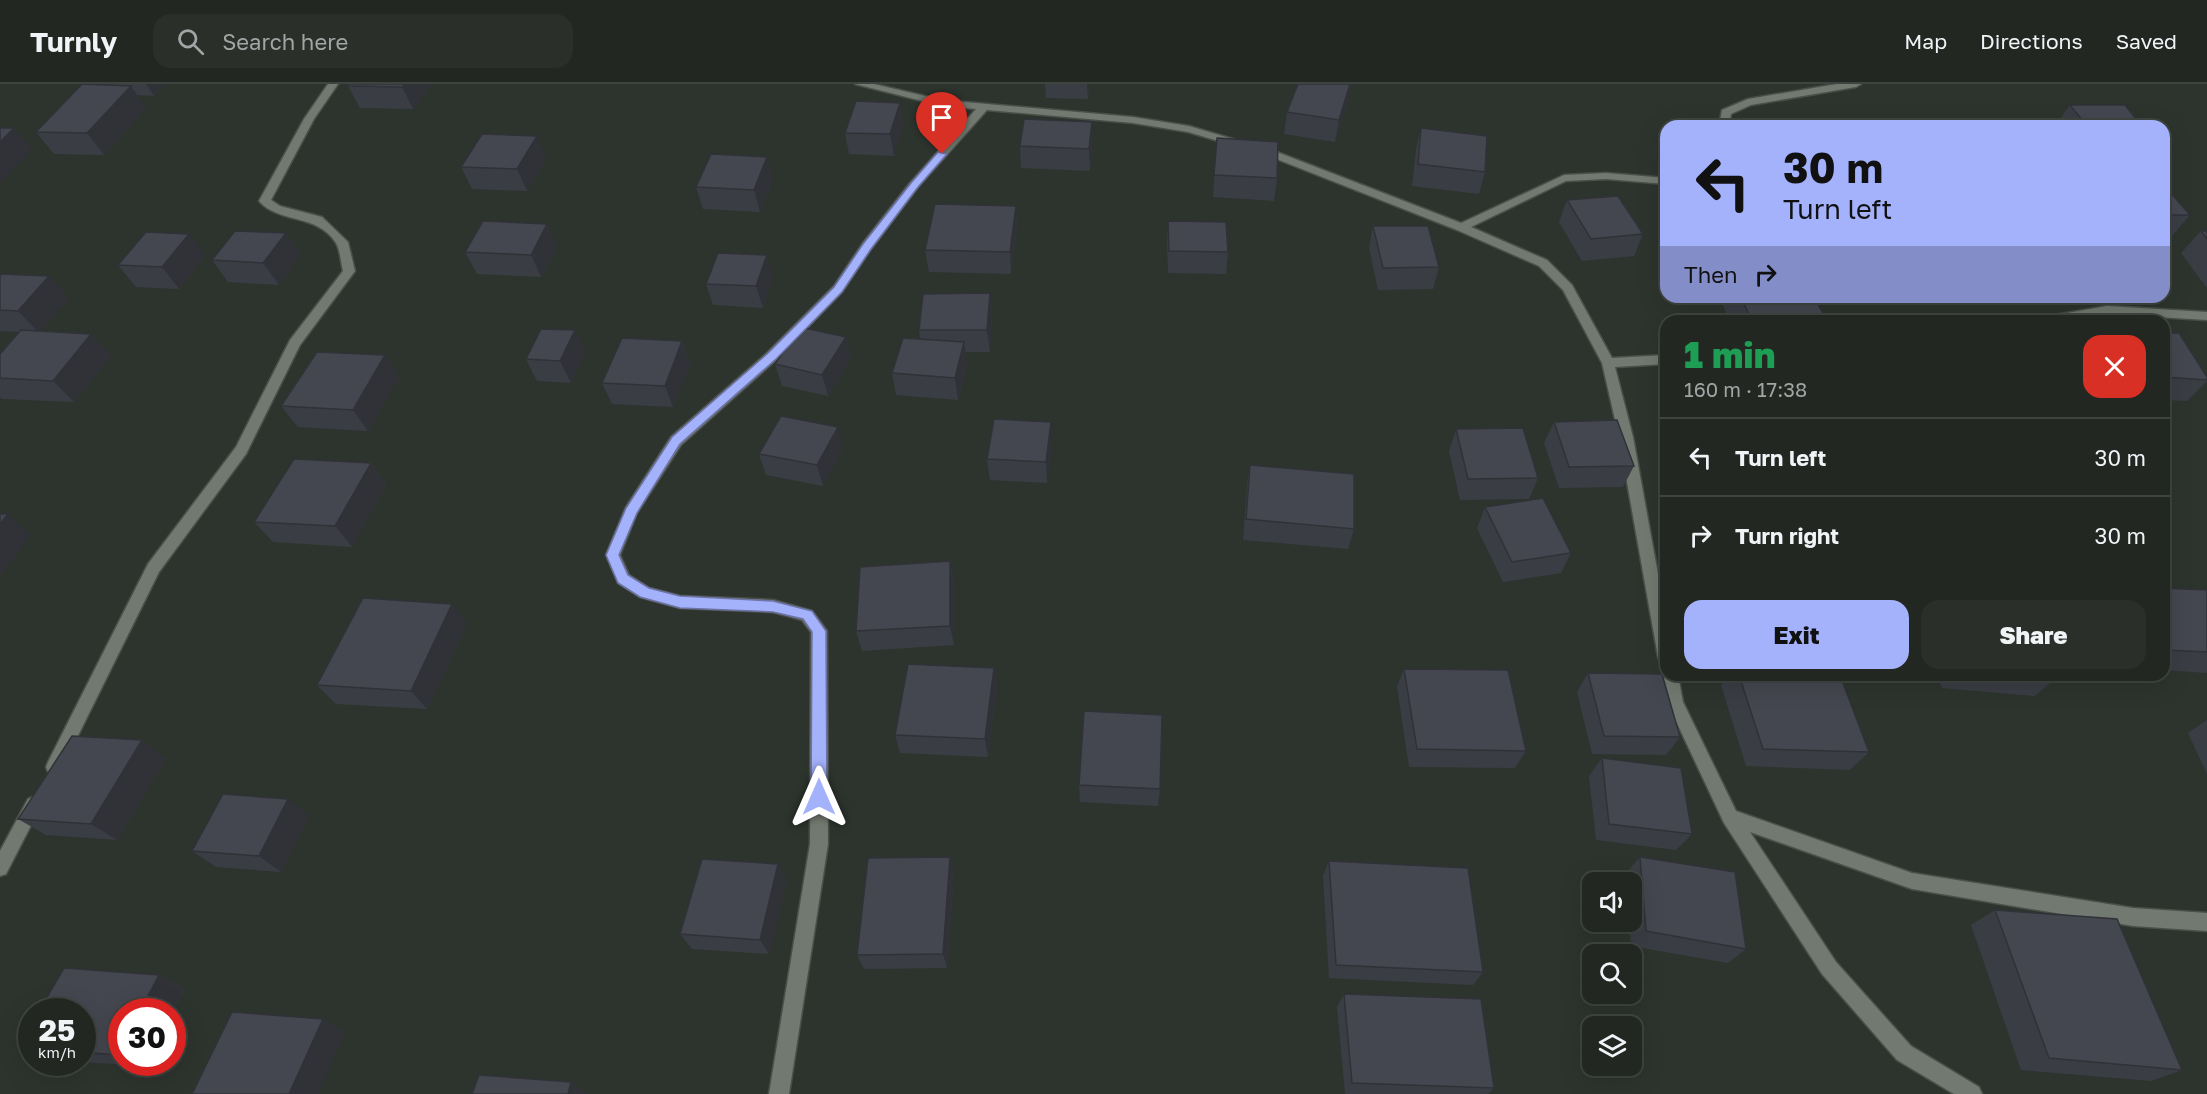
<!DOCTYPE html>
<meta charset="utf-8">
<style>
:root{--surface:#222722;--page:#2a2f2a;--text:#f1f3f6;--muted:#a2a5a5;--line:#3f4440;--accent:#a4b2fc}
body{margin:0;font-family:"Golos Text",sans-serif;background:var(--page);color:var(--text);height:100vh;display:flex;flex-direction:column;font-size:22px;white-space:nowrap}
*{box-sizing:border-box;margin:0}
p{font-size:20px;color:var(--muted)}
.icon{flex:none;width:33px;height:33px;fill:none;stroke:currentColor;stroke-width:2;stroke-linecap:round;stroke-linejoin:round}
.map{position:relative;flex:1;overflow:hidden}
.panel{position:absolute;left:1660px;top:231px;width:510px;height:366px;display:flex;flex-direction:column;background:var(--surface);border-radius:18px;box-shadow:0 6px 24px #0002,0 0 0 2px var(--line)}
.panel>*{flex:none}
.top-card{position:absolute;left:1660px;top:36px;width:510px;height:183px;border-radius:18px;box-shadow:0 6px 24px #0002,0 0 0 2px var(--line);background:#a4b2fc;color:#111;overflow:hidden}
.fabs{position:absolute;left:1582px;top:788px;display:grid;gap:12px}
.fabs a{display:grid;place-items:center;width:60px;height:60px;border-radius:12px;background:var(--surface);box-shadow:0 6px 24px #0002,0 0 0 2px var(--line);font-size:30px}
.speed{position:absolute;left:18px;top:914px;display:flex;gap:12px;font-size:30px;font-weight:700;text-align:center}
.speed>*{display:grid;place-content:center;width:78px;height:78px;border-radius:50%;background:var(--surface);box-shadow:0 6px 24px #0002,0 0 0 2px var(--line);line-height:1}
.speed small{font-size:15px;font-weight:400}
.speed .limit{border:9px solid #d22;background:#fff;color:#111}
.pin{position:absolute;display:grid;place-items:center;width:51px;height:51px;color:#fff;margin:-62px -26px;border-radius:50% 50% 50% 0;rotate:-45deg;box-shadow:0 0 6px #0007}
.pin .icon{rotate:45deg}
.me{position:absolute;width:66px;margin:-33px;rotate:0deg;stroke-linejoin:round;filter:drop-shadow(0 0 4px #0008)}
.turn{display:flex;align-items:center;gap:21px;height:126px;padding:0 24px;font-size:27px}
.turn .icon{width:78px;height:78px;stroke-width:2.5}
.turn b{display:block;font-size:42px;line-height:51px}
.then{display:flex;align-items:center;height:57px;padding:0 24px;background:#0003;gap:12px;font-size:22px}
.round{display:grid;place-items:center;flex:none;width:63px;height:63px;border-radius:18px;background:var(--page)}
.summary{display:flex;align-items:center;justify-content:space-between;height:102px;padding:0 24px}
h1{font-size:36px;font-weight:800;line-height:45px;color:#1e9e55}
.button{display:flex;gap:12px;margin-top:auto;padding:12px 24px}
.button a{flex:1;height:69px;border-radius:18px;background:var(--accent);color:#111;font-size:24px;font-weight:800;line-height:69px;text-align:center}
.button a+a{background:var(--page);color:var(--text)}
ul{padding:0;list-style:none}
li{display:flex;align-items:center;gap:18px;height:78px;padding:0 24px;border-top:2px solid var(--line)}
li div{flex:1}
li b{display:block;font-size:22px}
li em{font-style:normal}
header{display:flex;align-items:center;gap:36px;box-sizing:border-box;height:84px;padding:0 30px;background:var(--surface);border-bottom:2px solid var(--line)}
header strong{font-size:28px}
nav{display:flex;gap:33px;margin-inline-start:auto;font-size:21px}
.search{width:420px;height:54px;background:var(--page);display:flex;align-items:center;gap:15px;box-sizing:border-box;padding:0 21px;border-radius:18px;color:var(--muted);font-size:22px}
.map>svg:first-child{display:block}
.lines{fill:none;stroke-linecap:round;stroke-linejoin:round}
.minor-casing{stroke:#4a4f49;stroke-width:3}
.minor{fill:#727970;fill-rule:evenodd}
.wall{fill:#3b3d45}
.shaded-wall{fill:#303238}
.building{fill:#454750;stroke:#303238;stroke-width:1.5}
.route{fill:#a4b2fc;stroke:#6b74a4;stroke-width:1.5}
</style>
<header>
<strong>Turnly</strong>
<div class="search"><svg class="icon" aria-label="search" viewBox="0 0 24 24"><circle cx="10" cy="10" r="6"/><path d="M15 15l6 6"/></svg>Search here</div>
<nav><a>Map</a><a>Directions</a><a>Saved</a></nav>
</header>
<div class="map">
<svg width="2207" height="1010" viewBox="0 0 2207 1010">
<rect width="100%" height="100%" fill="#2d342d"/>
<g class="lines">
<defs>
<g id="minor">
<path d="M328,0H338L314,35L271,116L280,122L322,133L348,158L355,187L300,261L246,370L159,488L60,688L54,690L48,688L46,683L48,678L148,480L236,363L290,256L343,187C341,179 340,166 336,159C317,129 279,140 259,117L304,35Z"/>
<path d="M855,0H874L942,16L1133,33L1189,42L1277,68L1461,139L1564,91L1606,89L1666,94V100L1606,95L1566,97L1471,143L1547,176L1572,201L1612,274L1666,271V280L1615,283L1633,353L1666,534V579L1660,578L1658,573L1619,353L1602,279L1563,206L1539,182L1457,146L1269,72L1188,48L1133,39L987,26L918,103L871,165L842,208L777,275L681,361L637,429L620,471L629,491L649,504L680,512L773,516L812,527L827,547L828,760L789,1010H769L810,760L811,548L802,536L773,528L680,524L640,513L618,499L606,471L626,423L671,353L767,269L834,202L863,159L910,99L976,25L942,22Z"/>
<path d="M1837,0H1861L1856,3L1751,21L1731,30L1729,42H1719L1722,26L1748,15Z"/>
<path d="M2107,222L2207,228V236L2107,230L2068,237H2038L2044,233Z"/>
<path d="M1664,586H1666V591H1678L1683,618L1736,727L1912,789L2133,824L2207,829V847L2133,842L1912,805L1750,748L1836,878L1911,962L1979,1003L1982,1010H1954L1897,976L1822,890L1724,739L1667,618L1662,591Z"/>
<path d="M34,712L40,715L42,720L6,790L0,792V767L28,715Z"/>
</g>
</defs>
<use href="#minor" class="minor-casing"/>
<use href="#minor" class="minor"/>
</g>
<g class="wall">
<path d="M99,0H165L154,12L137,11L146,24L104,71L54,70L36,48L100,1Z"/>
<path d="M349,0H431L413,25L360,24L348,2Z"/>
<path d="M1045,0H1089L1088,15L1046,14Z"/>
<path d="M1351,0L1347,19L1335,58L1284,50L1287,28Z"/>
<path d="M900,19L903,40L894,72L849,70L845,49Z"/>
<path d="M2070,21L2142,42H2055Z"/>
<path d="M1421,44L1485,88L1479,110L1412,102L1416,66Z"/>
<path d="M1217,54L1277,94L1274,117L1213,113Z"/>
<path d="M1092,60L1090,87L1021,84L1020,62Z"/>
<path d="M546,74L527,107L472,105L461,83Z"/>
<path d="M773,95L760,128L703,125L696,103Z"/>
<path d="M2164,101L2190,131L2171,153H2164Z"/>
<path d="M1567,116L1643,150L1634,172L1582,177L1559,138Z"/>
<path d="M1016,122L1017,144L1011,190L929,188L925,166Z"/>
<path d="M1168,137L1228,168L1226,190L1168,189L1167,159Z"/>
<path d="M547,140L557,162L541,193L477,190L465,168Z"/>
<path d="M1373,142L1439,183L1433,205L1378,206L1369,164Z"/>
<path d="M2201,147H2207V204L2181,169Z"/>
<path d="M286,149L300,171L279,201L228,198L212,176Z"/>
<path d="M205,171L179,205L136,203L118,181Z"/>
<path d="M0,190L49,192L69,214L40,247L111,272L74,318L2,315L0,313V270L20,248L0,247Z"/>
<path d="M773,193L763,224L713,221L706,200Z"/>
<path d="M990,209L992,231L990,268H965L967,280L958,316L896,311L892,289L920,255L919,246Z"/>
<path d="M1723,213H1814L1827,237H1730L1721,217Z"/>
<path d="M575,246L585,268L571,299L537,297L526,275Z"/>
<path d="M2164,249L2207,293V297L2187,317L2164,316Z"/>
<path d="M846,253L851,274L828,312L782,302L775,280Z"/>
<path d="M682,257L691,279L673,323L612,320L602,299Z"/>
<path d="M385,271L399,293L368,347L298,343L281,322Z"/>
<path d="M1554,338L1634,382L1623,403L1559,404L1544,359Z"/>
<path d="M1456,345L1538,394L1529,415L1460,416L1449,367Z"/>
<path d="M1052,360L1047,399L990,396L987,375Z"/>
<path d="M843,364L823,402L766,391L759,370Z"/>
<path d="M371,379L386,400L352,463L273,458L254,438Z"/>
<path d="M1250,381L1354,445L1348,465L1243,456L1247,402Z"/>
<path d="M1485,423L1571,469L1561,489L1503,498L1477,444Z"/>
<path d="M950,477L954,497V561L862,567L856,547Z"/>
<path d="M2164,504L2207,507V589L2164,586Z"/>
<path d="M467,539L427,625L336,620L317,601Z"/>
<path d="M994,584L997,603L988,673L900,669L895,651Z"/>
<path d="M1404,585L1526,667L1515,684L1409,683L1397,603Z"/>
<path d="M1588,589L1680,653L1666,671L1592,670L1577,608Z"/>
<path d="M1729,591H1840L1869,668L1850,686L1746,682L1721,601Z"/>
<path d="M1937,591H2056L2057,593L2035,612L1942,604Z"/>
<path d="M2207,636V690L2188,649Z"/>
<path d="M166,674L117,756L46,751L18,735Z"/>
<path d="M1602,674L1692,750L1676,766L1596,756L1589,692Z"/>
<path d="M1079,701L1160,705L1158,722L1080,718Z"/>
<path d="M309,732L281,788L216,783L192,767Z"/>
<path d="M950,773L954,789L947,884L864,885L857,871Z"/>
<path d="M1640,773L1746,865L1728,879L1631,862L1629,837H1632V798H1626V789Z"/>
<path d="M1329,777L1483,888L1473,901L1329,894L1323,792Z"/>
<path d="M787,796L769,870L692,865L680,850Z"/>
<path d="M1995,826L2182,986L2151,997L2021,986L1971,841Z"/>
<path d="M159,891L185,905L172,929V927H122V978H147L145,982L82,978V927Z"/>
<path d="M1344,910L1494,1004L1488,1010H1345L1337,923Z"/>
<path d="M32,940V968L18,963Z"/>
</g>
<g class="shaded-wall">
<path d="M146,0H165L154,12Z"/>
<path d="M405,0H431L413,25L402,3Z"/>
<path d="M1087,0H1089L1088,15Z"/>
<path d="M1351,0L1347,19L1335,58L1339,36Z"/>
<path d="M131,2L146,24L104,71L87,49Z"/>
<path d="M900,19L903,40L894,72L890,50Z"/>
<path d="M1092,38V60L1090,87L1089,65Z"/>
<path d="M14,44L32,66L0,99V58Z"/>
<path d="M537,52L546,74L527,107L517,85Z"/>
<path d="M767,73L773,95L760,128L754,106Z"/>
<path d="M1016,122L1017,144L1011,190L1010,168Z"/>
<path d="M547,140L557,162L541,193L531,171Z"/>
<path d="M286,149L300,171L279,201L263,179Z"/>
<path d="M189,150L205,171L179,205L162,183Z"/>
<path d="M767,171L773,193L763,224L756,202Z"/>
<path d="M49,192L69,214L39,249L18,227Z"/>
<path d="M990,209L992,231L990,268L987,246Z"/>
<path d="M575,246L585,268L571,299L560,277Z"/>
<path d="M91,250L111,272L74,318L53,297Z"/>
<path d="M846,253L851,274L828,312L822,291Z"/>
<path d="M682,257L691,279L673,323L665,302Z"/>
<path d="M964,258L967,280L958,316L955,294Z"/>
<path d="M385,271L399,293L368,347L353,326Z"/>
<path d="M1051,338L1052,360L1047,399L1046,378Z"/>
<path d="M838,343L843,364L823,402L817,381Z"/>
<path d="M371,379L386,400L352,463L335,442Z"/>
<path d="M8,430L31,451L0,492V440Z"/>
<path d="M950,477L954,497V561L950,542Z"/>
<path d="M452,520L467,539L427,625L411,607Z"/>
<path d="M994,584L997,603L988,673L985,655Z"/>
<path d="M142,656L166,674L117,756L91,740Z"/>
<path d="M288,715L309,732L281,788L259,772Z"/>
<path d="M950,773L954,789L947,884L943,870Z"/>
<path d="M778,780L787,796L769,870L760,856Z"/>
<path d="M159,891L185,905L172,929V927H140Z"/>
<path d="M323,935L345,948L318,1010H289Z"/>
<path d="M122,961V973L116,971Z"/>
<path d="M134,978H147L145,982Z"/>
<path d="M571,998L587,1009V1010H568Z"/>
</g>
<g class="building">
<path d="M82,0L131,2L87,49L36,48Z"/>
<path d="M349,0H405L402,3L348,2Z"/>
<path d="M1298,0H1350L1339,36L1287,28Z"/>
<path d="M856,17L900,19L890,50L845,49Z"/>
<path d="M2070,21H2125L2142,42H2087Z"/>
<path d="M1024,35L1092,38L1089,65L1020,62Z"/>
<path d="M0,44H14L0,58Z"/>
<path d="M1421,44L1487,52L1485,88L1418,80Z"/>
<path d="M482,50L537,52L517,85L461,83Z"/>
<path d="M1217,54L1278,58L1277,94L1214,91Z"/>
<path d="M711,70L767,73L754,106L696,103Z"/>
<path d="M2164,101L2190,131H2164Z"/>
<path d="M1618,112L1643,150L1591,155L1567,116Z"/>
<path d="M935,120L1016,122L1010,168L925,166Z"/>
<path d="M483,137L547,140L531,171L465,168Z"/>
<path d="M1168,137L1226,138L1228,168L1169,167Z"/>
<path d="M1373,142H1428L1439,183L1383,184Z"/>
<path d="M235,147L286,149L263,179L212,176Z"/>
<path d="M2201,147H2207V155Z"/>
<path d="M146,148L189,150L162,183L118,181Z"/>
<path d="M718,169L767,171L756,202L706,200Z"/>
<path d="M0,190L49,192L18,227L0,226Z"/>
<path d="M990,209L987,246H919L923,210Z"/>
<path d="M1741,213H1814L1827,237H1752Z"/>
<path d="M800,243L846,253L822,291L775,280Z"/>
<path d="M541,245L575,246L560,277L526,275Z"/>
<path d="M21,246L91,250L53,297L0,294V270Z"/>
<path d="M2164,249H2179L2207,293V296L2164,293Z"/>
<path d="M622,254L682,257L665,302L602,299Z"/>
<path d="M903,254L964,258L955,294L892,289Z"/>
<path d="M317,268L385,271L353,326L281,322Z"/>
<path d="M781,332L838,343L817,381L759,370Z"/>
<path d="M994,335L1051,338L1046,378L987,375Z"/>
<path d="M1617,336L1634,382L1569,383L1554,338Z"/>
<path d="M1523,344L1538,394L1468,395L1456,345Z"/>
<path d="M294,375L371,379L335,442L254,438Z"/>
<path d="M1250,381L1354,390V445L1246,435Z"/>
<path d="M1543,414L1571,469L1512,478L1485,423Z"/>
<path d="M0,430H8L0,440Z"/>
<path d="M950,477V542L856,547L860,483Z"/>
<path d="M2164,504L2207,506V568L2164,566Z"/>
<path d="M363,514L452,520L411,607L317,601Z"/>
<path d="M908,580L994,584L985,655L895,651Z"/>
<path d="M1404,585L1508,586L1526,667L1417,665Z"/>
<path d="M1588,589L1662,590L1680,653L1604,652Z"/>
<path d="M1739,591H1840L1869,668L1763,665Z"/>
<path d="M2033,591H2056L2057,593Z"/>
<path d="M1084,627L1162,631L1160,705L1079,701Z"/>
<path d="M72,652L142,656L91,740L18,735Z"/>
<path d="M1602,674L1681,684L1692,750L1609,740Z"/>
<path d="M223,710L288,715L259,772L192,767Z"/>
<path d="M950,773L943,870L857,871L868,774Z"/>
<path d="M1640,773L1735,788L1746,865L1646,847Z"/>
<path d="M702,775L778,780L760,856L680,850Z"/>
<path d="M1329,777L1468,784L1483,888L1336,881Z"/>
<path d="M1995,826L2117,835L2182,986L2049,974Z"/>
<path d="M64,884L159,891L140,927H122V961L116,971L82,968V927H39Z"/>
<path d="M1344,910L1481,915L1494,1004L1352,999Z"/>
<path d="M232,928L323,935L289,1010H192Z"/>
<path d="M32,940V964L18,963Z"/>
<path d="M479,991L571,998L568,1010H472Z"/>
</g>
<path class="route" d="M938,68L947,70L918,103L871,165L842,208L776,275L680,360L637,429L619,471L628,491L649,504L680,512L773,517L812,527L826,547L827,713L824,718L819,720L813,718L811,713L812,548L803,535L773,528L680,524L640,513L618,499L606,471L626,424L672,353L767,270L834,203L863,160L911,99Z"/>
</svg>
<div class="fabs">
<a><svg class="icon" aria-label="sound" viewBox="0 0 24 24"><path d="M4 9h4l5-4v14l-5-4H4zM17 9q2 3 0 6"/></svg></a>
<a><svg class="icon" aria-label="search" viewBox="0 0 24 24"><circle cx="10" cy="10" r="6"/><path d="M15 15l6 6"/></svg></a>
<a><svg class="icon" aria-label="layers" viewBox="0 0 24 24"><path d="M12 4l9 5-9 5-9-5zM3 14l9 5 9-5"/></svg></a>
</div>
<div class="speed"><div>25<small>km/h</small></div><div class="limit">30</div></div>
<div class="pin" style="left:942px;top:70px;background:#d93025"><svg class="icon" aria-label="arrive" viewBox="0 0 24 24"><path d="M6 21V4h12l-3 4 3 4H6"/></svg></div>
<svg class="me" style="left:819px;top:713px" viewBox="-20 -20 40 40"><path d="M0-17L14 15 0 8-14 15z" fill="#a4b2fc" stroke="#fff" stroke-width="4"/></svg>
<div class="top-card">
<div class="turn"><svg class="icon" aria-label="left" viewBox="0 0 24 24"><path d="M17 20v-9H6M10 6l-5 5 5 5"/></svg><div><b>30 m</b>Turn left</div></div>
<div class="then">Then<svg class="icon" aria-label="right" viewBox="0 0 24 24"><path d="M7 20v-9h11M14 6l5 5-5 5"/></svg></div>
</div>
<section class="panel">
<div class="summary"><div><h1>1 min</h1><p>160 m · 17:38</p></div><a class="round" style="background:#d93025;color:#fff"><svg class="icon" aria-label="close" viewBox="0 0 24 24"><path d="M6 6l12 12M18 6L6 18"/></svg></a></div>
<ul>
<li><svg class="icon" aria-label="left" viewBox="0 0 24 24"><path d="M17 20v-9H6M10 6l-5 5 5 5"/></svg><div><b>Turn left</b></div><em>30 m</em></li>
<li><svg class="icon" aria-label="right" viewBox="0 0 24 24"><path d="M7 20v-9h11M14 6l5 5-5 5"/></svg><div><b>Turn right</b></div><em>30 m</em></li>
</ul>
<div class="button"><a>Exit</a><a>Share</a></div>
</section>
</div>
